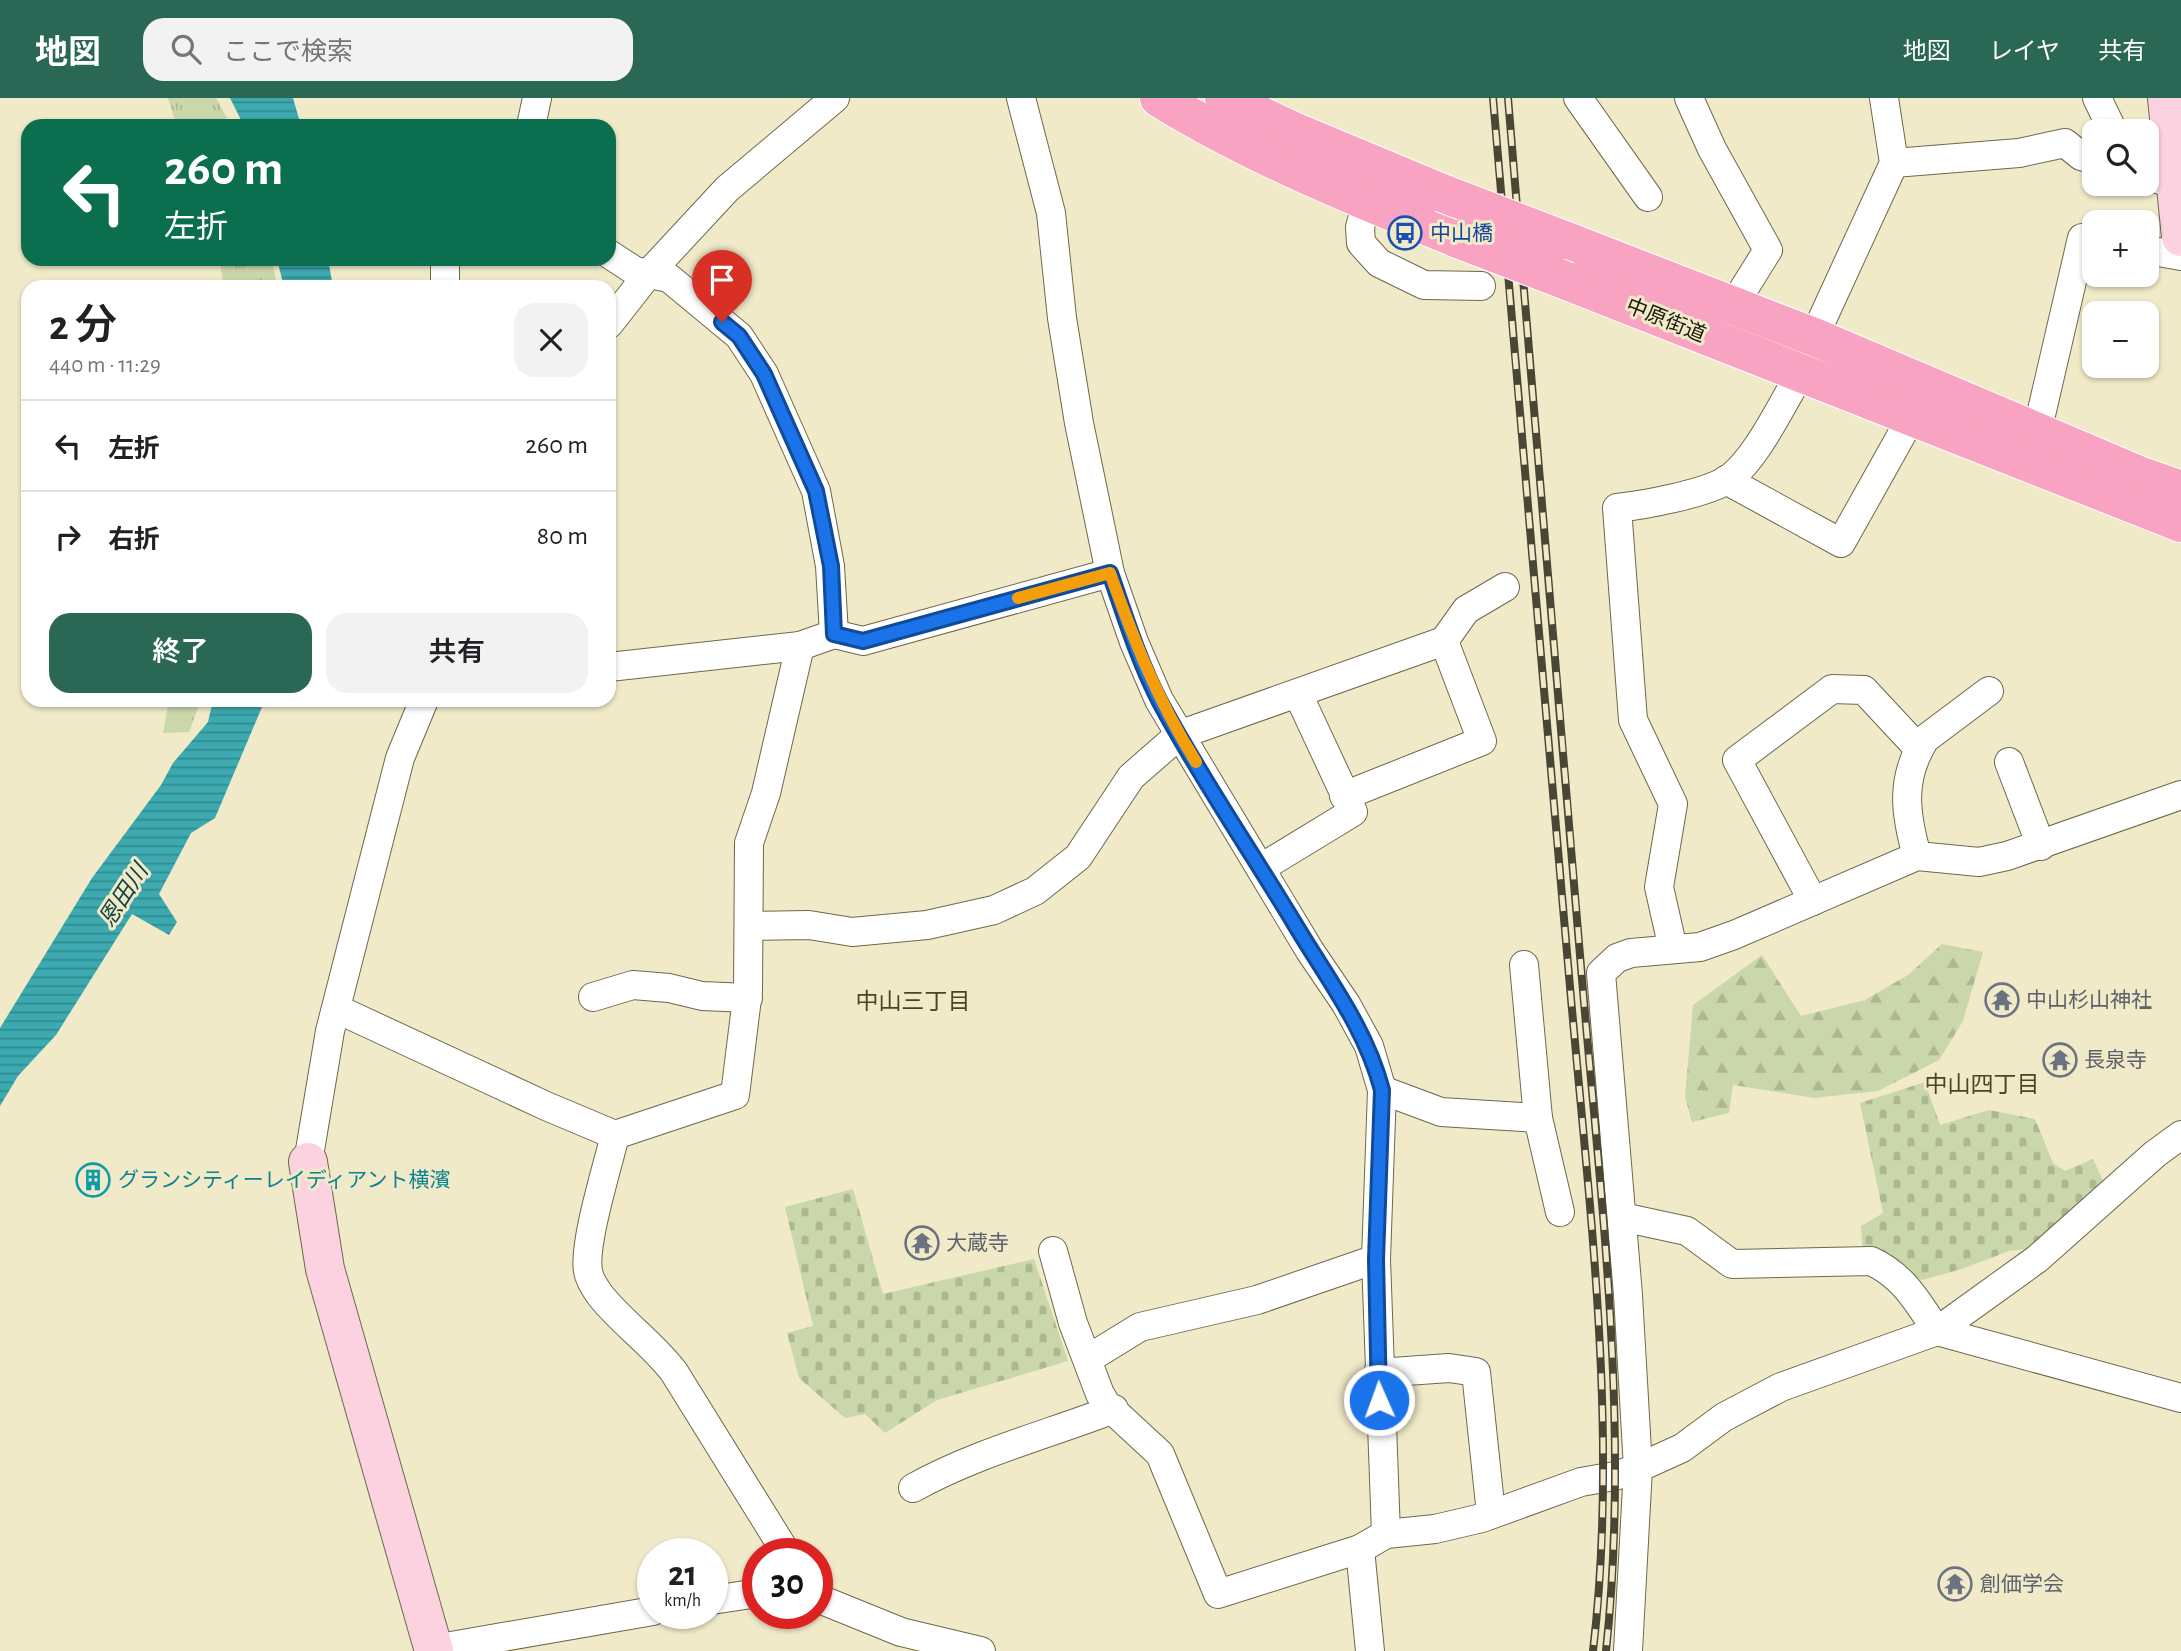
<!DOCTYPE html>
<html lang="ja">
<meta charset="utf-8">
<style>
:root{--surface:#fff;--page:#f2f2f2;--text:#202124;--muted:#757577;--line:#e0e0e0;--accent:#2a6855}
body{margin:0;font-family:"Alegreya Sans","Noto Sans JP",sans-serif;background:var(--page);color:var(--text);height:100vh;display:flex;flex-direction:column;font-size:26px;white-space:nowrap}
*{box-sizing:border-box;margin:0}
p{font-size:23px;color:var(--muted)}
.icon{flex:none;width:38px;height:38px;fill:none;stroke:currentColor;stroke-width:2;stroke-linecap:round;stroke-linejoin:round}
.map{position:relative;flex:1;overflow:hidden}
.side{position:absolute;left:21px;top:182px;width:595px;height:427px;display:flex;flex-direction:column;background:var(--surface);border-radius:21px;box-shadow:0 2px 5px #0004}
.side>*{flex:none}
.hud{position:absolute;left:21px;top:21px;width:595px;height:147px;border-radius:21px;box-shadow:0 2px 5px #0004;background:#0b6e4f;color:#fff;overflow:hidden}
.buttons{position:absolute;left:2082px;top:21px;display:grid;gap:14px}
.buttons a{display:grid;place-items:center;width:77px;height:77px;border-radius:14px;background:var(--surface);box-shadow:0 2px 5px #0004;font-size:35px}
.speed{position:absolute;left:637px;top:1440px;display:flex;gap:14px;font-size:35px;font-weight:700;text-align:center}
.speed>*{display:grid;place-content:center;width:91px;height:91px;border-radius:50%;background:var(--surface);box-shadow:0 2px 5px #0004;line-height:1}
.speed small{font-size:18px;font-weight:400}
.speed .limit{border:10px solid #d22;background:#fff;color:#111}
.pin{position:absolute;display:grid;place-items:center;width:60px;height:60px;color:#fff;margin:-72px -30px;border-radius:50% 50% 50% 0;rotate:-45deg;box-shadow:0 0 7px #0007}
.pin .icon{rotate:45deg}
.me{position:absolute;width:77px;margin:-38px;rotate:358deg;stroke-linejoin:round;filter:drop-shadow(0 0 5px #0008)}
.turn{display:flex;align-items:center;gap:24px;height:147px;padding:0 28px;font-size:32px}
.turn .icon{width:91px;height:91px;stroke-width:2.5}
.turn b{display:block;font-size:49px;line-height:60px}
.round{display:grid;place-items:center;flex:none;width:74px;height:74px;border-radius:21px;background:var(--page)}
.head{display:flex;align-items:center;justify-content:space-between;height:119px;padding:0 28px}
h1{font-size:42px;font-weight:600;line-height:52px}
.action{display:flex;gap:14px;margin-top:auto;padding:14px 28px}
.action a{flex:1;height:80px;border-radius:21px;background:var(--accent);color:#fff;font-size:28px;font-weight:600;line-height:80px;text-align:center}
.action a+a{background:var(--page);color:var(--text)}
ul{padding:0;list-style:none}
li{display:flex;align-items:center;gap:21px;height:91px;padding:0 28px;border-top:2px solid var(--line)}
li div{flex:1}
li b{display:block;font-size:26px}
li em{font-style:normal}
header{display:flex;align-items:center;gap:42px;box-sizing:border-box;height:98px;padding:0 35px;background:var(--accent);color:#fff}
header strong{font-size:33px}
nav{display:flex;gap:38px;margin-inline-start:auto;font-size:24px}
.search{width:490px;height:63px;background:var(--page);display:flex;align-items:center;gap:18px;box-sizing:border-box;padding:0 24px;border-radius:21px;color:var(--muted);font-size:26px}
.map>svg:first-child{display:block}
.grass{fill:url(#grass-tufts)}
.forest{fill:url(#forest-firs)}
.cemetery{fill:url(#cemetery-stones)}
.water{fill:url(#water-rules)}
.lines{fill:none;stroke-linecap:round;stroke-linejoin:round}
.street-casing{stroke:#6e684b;stroke-width:30}
.secondary-casing{stroke:#6e684b;stroke-width:40}
.primary-casing{stroke:#fff;stroke-width:40}
.street{stroke:#fff;stroke-width:28}
.secondary{stroke:#fcd1e0;stroke-width:38}
.primary{stroke:#f8a3c1;stroke-width:38}
.rail-casing{stroke:#494635;stroke-width:8}
.rail{stroke:#f1eac9;stroke-width:5;stroke-dasharray:16;stroke-linecap:butt}
.primary-bridge-casing{stroke:#fff;stroke-width:40;stroke-linecap:butt}
.primary-bridge{stroke:#f8a3c1;stroke-width:38}
.route-casing{stroke:#114b97;stroke-width:18}
.route{stroke:#1a73e8;stroke-width:12}
.slow{stroke:#f59e0b;stroke-width:12}
.labels{text-anchor:middle;stroke-width:6;stroke-linejoin:round;paint-order:stroke}
.transit-label{font-size:21px;fill:#164399;stroke:#f1eac9;text-anchor:start}
.street-label{font-size:21px;fill:#1b190d;stroke:#f1eac9}
.worship-label{font-size:21px;fill:#5b616d;stroke:#f1eac9;text-anchor:start}
.culture-label{font-size:21px;fill:#0d838f;stroke:#f1eac9;text-anchor:start}
.water-label{font-size:23px;font-style:italic;fill:#114345;stroke:#f1eac9}
.neighbourhood-label{font-size:23px;fill:#4b4428;stroke:#f1eac9}
</style>
<header>
<strong>地図</strong>
<div class="search"><svg class="icon" aria-label="search" viewBox="0 0 24 24"><circle cx="10" cy="10" r="6"/><path d="M15 15l6 6"/></svg>ここで検索</div>
<nav><a>地図</a><a>レイヤ</a><a>共有</a></nav>
</header>
<div class="map">
<svg width="2181" height="1553" viewBox="0 0 2181 1553">
<defs>
<pattern id="grass-tufts" width="24" height="20" patternUnits="userSpaceOnUse" patternTransform="scale(1.75)"><rect width="24" height="20" fill="#cad7aa"/><path d="M3 7l-1-3M5 7V3M7 7l1-3M15 17l-1-3M17 17v-4M19 17l1-3" fill="none" stroke="#adb891"/></pattern>
<pattern id="forest-firs" width="22" height="20" patternUnits="userSpaceOnUse" patternTransform="scale(1.75)"><rect width="22" height="20" fill="#cad7aa"/><path d="M5 1l3.5 6h-7zM16 11l3.5 6h-7z" fill="#adb891"/></pattern>
<pattern id="cemetery-stones" width="16" height="16" patternUnits="userSpaceOnUse" patternTransform="scale(1.75)"><rect width="16" height="16" fill="#cad7aa"/><path d="M2 7V4a2 2 0 0 1 4 0v3zM10 15v-3a2 2 0 0 1 4 0v3z" fill="#adb891"/></pattern>
<pattern id="water-rules" width="6" height="5" patternUnits="userSpaceOnUse" patternTransform="scale(1.75)"><rect width="6" height="5" fill="#3caab0"/><path d="M0 2.5h6" fill="none" stroke="#328a8e"/></pattern>
</defs>
<rect width="100%" height="100%" fill="#f1eac9"/>
<g class="grass">
<path d="M168,0H216L231,28H177Z"/>
<path d="M219,161H272L277,189H224Z"/>
<path d="M169,602H201L189,634L163,635Z"/>
</g>
<path class="forest" d="M1942,846L1983,854L1963,923L1939,962L1878,993L1814,1000L1733,987L1729,1015L1692,1024L1685,999L1693,907L1762,857L1801,918L1865,902L1908,877Z"/>
<g class="cemetery">
<path d="M1925,984L1940,1027L1989,1012L2035,1021L2053,1065L2065,1073L2093,1061L2104,1085L2034,1150L2009,1153L1962,1171L1922,1182L1863,1157L1861,1128L1883,1115L1860,1005Z"/>
<path d="M853,1091L883,1196L1034,1161L1068,1263L937,1302L885,1335L865,1316L845,1320L799,1280L787,1235L813,1228L785,1109Z"/>
</g>
<g class="water">
<path d="M230,0H293L301,28H244Z"/>
<path d="M277,161H328L333,189H284Z"/>
<path d="M213,602H265L215,720L191,735L159,796L177,824L169,837L132,816L56,937L18,978L0,1008V930L92,780L161,687L173,665L208,624Z"/>
</g>
<g class="lines">
<defs>
<g id="street">
<path d="M1021,0L1051,115L1062,220L1079,325L1110,475L1134,544L1159,602L1310,853L1346,906L1369,948L1382,992L1376,1161L1386,1436L1360,1451L1218,1496L1160,1356L1106,1306L1100,1296L1073,1225L1053,1153"/>
<path d="M1578,0L1648,99"/>
<path d="M1689,0L1712,51L1768,152L1733,208"/>
<path d="M2097,0L2113,33"/>
<path d="M531,28L537,0"/>
<path d="M1894,65L2019,55L2065,45L2081,58L2095,62"/>
<path d="M2147,78L2178,87"/>
<path d="M1367,104L1360,129L1361,145L1379,165L1424,187L1481,188"/>
<path d="M2147,152L2181,158"/>
<path d="M609,156L635,173L669,180L739,238L764,276L816,393L830,468L834,536"/>
<path d="M445,161V189"/>
<path d="M609,226L649,175L727,91L835,0"/>
<path d="M1814,239L1894,65L1884,0"/>
<path d="M2037,334L2082,140L2095,142"/>
<path d="M1726,382L1841,445L1911,320"/>
<path d="M609,569L800,548L834,536L863,543L1110,475"/>
<path d="M2009,664L2041,748"/>
<path d="M1344,698L1482,643L1444,543"/>
<path d="M1917,758C1905,715 1900,681 1925,641L1989,593"/>
<path d="M1261,770L1353,714L1298,596"/>
<path d="M1813,803L1737,662L1832,591L1864,592L1919,651"/>
<path d="M750,828L809,827L852,834L927,827L994,812L1035,793L1078,759L1131,679L1179,637L1444,543L1466,512L1505,489"/>
<path d="M1673,851L1659,789L1673,706L1633,622L1617,410C1644,407 1704,396 1727,382C1756,363 1782,305 1801,275"/>
<path d="M1524,867L1538,1020"/>
<path d="M593,899L633,887L669,890L702,898L748,900"/>
<path d="M337,911L546,1008L615,1037L735,997L748,892L749,745L766,695L800,548"/>
<path d="M1382,992L1441,1014L1538,1020L1560,1114"/>
<path d="M615,1037C608,1067 583,1146 588,1173C589,1181 595,1190 600,1197C622,1225 652,1245 674,1274L787,1456"/>
<path d="M308,1064L330,933L400,660L424,602"/>
<path d="M1622,1119L1687,1133L1732,1166L1871,1163C1904,1178 1918,1205 1937,1233L2181,1300"/>
<path d="M1088,1261L1140,1229L1257,1202L1376,1161"/>
<path d="M1378,1275L1449,1270L1476,1274L1491,1416"/>
<path d="M913,1390C976,1355 1046,1337 1114,1311"/>
<path d="M1386,1436L1435,1431L1482,1420L1581,1384L1615,1378L1638,1370L1682,1350L1724,1319L1781,1289L1937,1233L2037,1161L2155,1056L2181,1037"/>
<path d="M1360,1451L1370,1553"/>
<path d="M817,1500L901,1534L981,1553"/>
<path d="M712,1502L758,1495"/>
<path d="M434,1551L653,1513"/>
<path d="M1628,1553L1638,1370L1628,1197L1601,875L1617,860L1631,855L1700,849L1734,837L1917,758L1979,764L2007,758L2181,697"/>
</g>
<g id="secondary">
<path d="M2167,0L2181,139"/>
<path d="M308,1064L325,1171L434,1553"/>
</g>
<g id="primary">
<path d="M1159,0C1253,58 1356,99 1458,141"/>
<path d="M1224,0L1291,32L1442,95"/>
<path d="M1564,142L1814,239L2141,378L2181,392"/>
<path d="M1567,183L2181,425"/>
</g>
</defs>
<use href="#street" class="street-casing"/>
<use href="#secondary" class="secondary-casing"/>
<use href="#primary" class="primary-casing"/>
<use href="#street" class="street"/>
<use href="#secondary" class="secondary"/>
<use href="#primary" class="primary"/>
<defs>
<g id="rail">
<path d="M1493,0C1518,296 1544,593 1570,889C1589,1108 1619,1334 1593,1553"/>
<path d="M1508,0C1532,294 1558,588 1582,881C1601,1104 1630,1330 1606,1553"/>
</g>
</defs>
<use href="#rail" class="rail-casing"/>
<use href="#rail" class="rail"/>
<defs>
<g id="primary-bridge">
<path d="M1442,95L1564,142"/>
<path d="M1458,141L1567,183"/>
</g>
</defs>
<use href="#primary-bridge" class="primary-bridge-casing"/>
<use href="#primary-bridge" class="primary-bridge"/>
</g>
<g class="lines">
<defs>
<path id="route" d="M722,224L739,238L764,276L816,393L831,468L834,536L863,543L1110,475C1125,518 1139,564 1160,604C1200,679 1249,750 1293,823C1326,879 1365,928 1382,992L1376,1161L1379,1302"/>
</defs>
<use href="#route" class="route-casing"/>
<use href="#route" class="route"/>
<path class="slow" d="M1018,500L1110,475C1135,545 1157,601 1196,664"/>
</g>
<defs>
<symbol id="bus-ring" viewBox="-11 -11 22 22"><circle r="9.5" fill="#f1eac9" stroke="#1a4fb4" stroke-width="1.5"/><path d="M-5-6H5V4H4V6H2V4H-2V6H-4V4H-5ZM-3.5-4V0h7V-4ZM-3.5 1.2v1.5H-2V1.2ZM2 1.2v1.5H3.5V1.2Z" fill="#1a4fb4"/></symbol>
<symbol id="temple-ring" viewBox="-11 -11 22 22"><circle r="9.5" fill="#f1eac9" stroke="#6b7280" stroke-width="1.5"/><path d="M0-6L5-2H3V0L6.5 2.5H4V6H1.5V3h-3V6H-4V2.5H-6.5L-3 0V-2H-5Z" fill="#6b7280"/></symbol>
<symbol id="building-ring" viewBox="-11 -11 22 22"><circle r="9.5" fill="#f1eac9" stroke="#0f9aa8" stroke-width="1.5"/><path d="M-4-6H4V6H1V3H-1V6H-4ZM-2.5-4.3h1.7v1.8h-1.7ZM.8-4.3h1.7v1.8H.8ZM-2.5-1h1.7V.8h-1.7ZM.8-1h1.7V.8H.8Z" fill="#0f9aa8"/></symbol>
</defs>
<g fill-rule="evenodd">
<use href="#bus-ring" x="1386" y="116" width="38" height="38"/>
<use href="#temple-ring" x="1983" y="883" width="38" height="38"/>
<use href="#temple-ring" x="2041" y="943" width="38" height="38"/>
<use href="#building-ring" x="74" y="1063" width="38" height="38"/>
<use href="#temple-ring" x="903" y="1126" width="38" height="38"/>
<use href="#temple-ring" x="1936" y="1467" width="38" height="38"/>
</g>
<g class="labels">
<g class="transit-label">
<text x="1430" y="142">中山橋</text>
</g>
<g class="street-label">
<text transform="translate(1666 222) rotate(22)" y="7">中原街道</text>
</g>
<g class="worship-label">
<text x="2026" y="909">中山杉山神社</text>
<text x="2084" y="969">長泉寺</text>
<text x="946" y="1152">大蔵寺</text>
<text x="1980" y="1493">創価学会</text>
</g>
<g class="culture-label">
<text x="118" y="1089">グランシティーレイディアント横濱</text>
</g>
<g class="water-label">
<text transform="translate(123 797) rotate(-57)" y="8">恩田川</text>
</g>
<g class="neighbourhood-label">
<text x="913" y="911">中山三丁目</text>
<text x="1982" y="994">中山四丁目</text>
</g>
</g>
</svg>
<div class="buttons">
<a><svg class="icon" aria-label="search" viewBox="0 0 24 24"><circle cx="10" cy="10" r="6"/><path d="M15 15l6 6"/></svg></a>
<a>+</a>
<a>−</a>
</div>
<div class="speed"><div>21<small>km/h</small></div><div class="limit">30</div></div>
<div class="pin" style="left:722px;top:224px;background:#d93025"><svg class="icon" aria-label="arrive" viewBox="0 0 24 24"><path d="M6 21V4h12l-3 4 3 4H6"/></svg></div>
<svg class="me" style="left:1379px;top:1302px" viewBox="-20 -20 40 40"><circle r="17" fill="#1a73e8" stroke="#fff" stroke-width="3"/><path d="M0-11L8 9 0 5-8 9z" fill="#fff"/></svg>
<div class="hud">
<div class="turn"><svg class="icon" aria-label="left" viewBox="0 0 24 24"><path d="M17 20v-9H6M10 6l-5 5 5 5"/></svg><div><b>260 m</b>左折</div></div>
</div>
<section class="side">
<div class="head"><div><h1>2 分</h1><p>440 m · 11:29</p></div><a class="round"><svg class="icon" aria-label="close" viewBox="0 0 24 24"><path d="M6 6l12 12M18 6L6 18"/></svg></a></div>
<ul>
<li><svg class="icon" aria-label="left" viewBox="0 0 24 24"><path d="M17 20v-9H6M10 6l-5 5 5 5"/></svg><div><b>左折</b></div><em>260 m</em></li>
<li><svg class="icon" aria-label="right" viewBox="0 0 24 24"><path d="M7 20v-9h11M14 6l5 5-5 5"/></svg><div><b>右折</b></div><em>80 m</em></li>
</ul>
<div class="action"><a>終了</a><a>共有</a></div>
</section>
</div>
